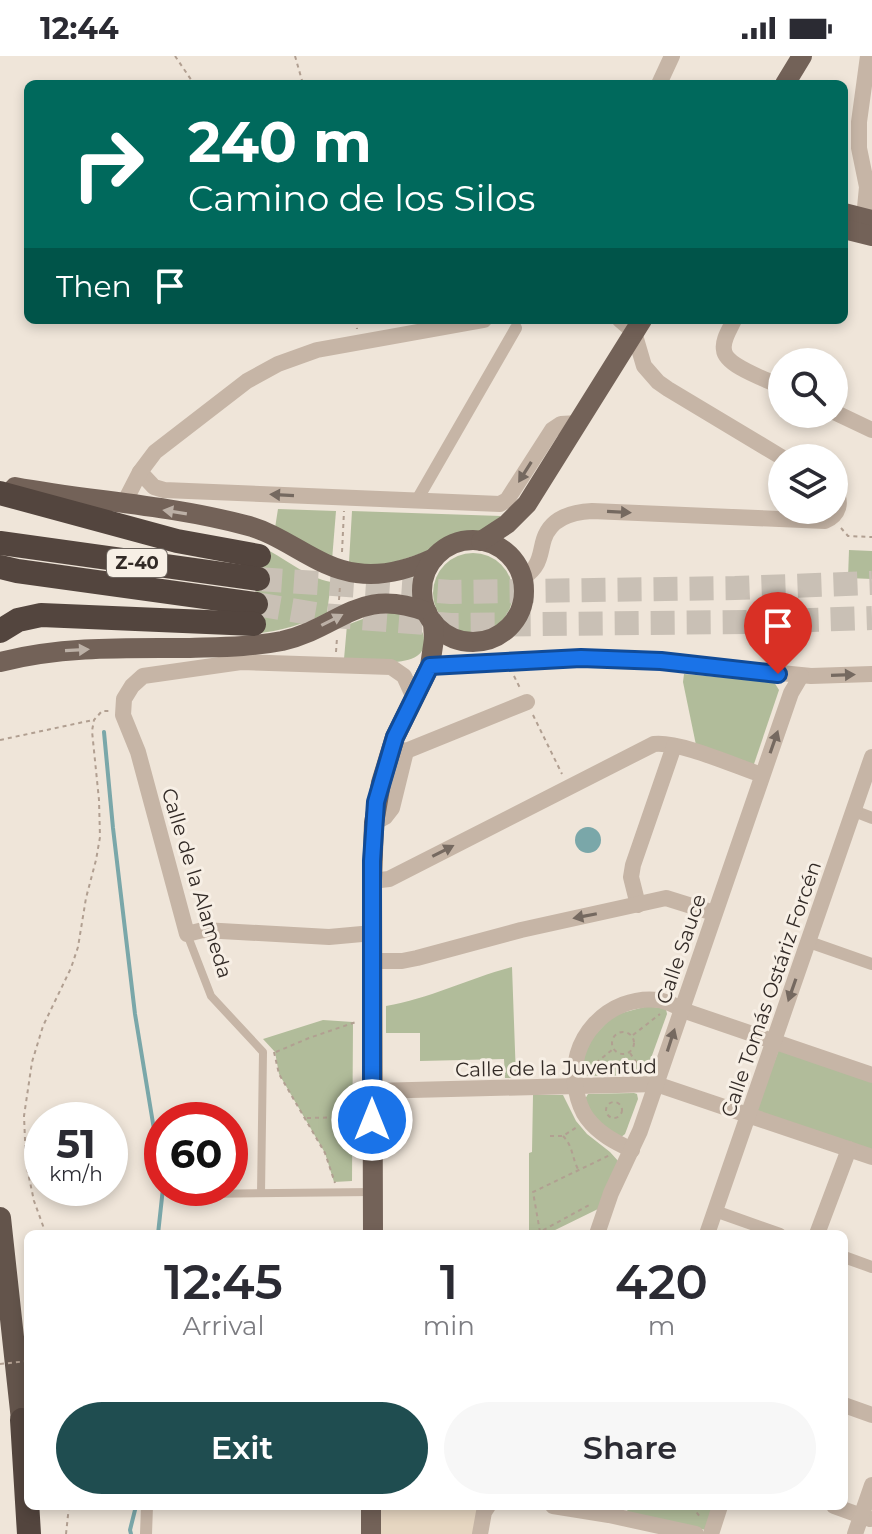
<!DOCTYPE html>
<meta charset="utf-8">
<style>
:root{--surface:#fff;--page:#f7f7f7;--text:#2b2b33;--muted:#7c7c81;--accent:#1f4d50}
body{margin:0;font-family:Montserrat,sans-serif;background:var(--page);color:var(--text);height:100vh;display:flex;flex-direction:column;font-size:30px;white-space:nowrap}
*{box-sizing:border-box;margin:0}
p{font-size:26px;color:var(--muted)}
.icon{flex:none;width:44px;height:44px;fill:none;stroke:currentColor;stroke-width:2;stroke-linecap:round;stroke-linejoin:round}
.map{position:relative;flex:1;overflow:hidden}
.panel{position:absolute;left:24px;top:1174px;width:824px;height:280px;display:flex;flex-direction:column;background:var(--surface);border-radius:12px;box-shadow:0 4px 12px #0003}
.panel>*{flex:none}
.banner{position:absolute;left:24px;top:24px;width:824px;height:244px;border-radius:12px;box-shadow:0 4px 12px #0003;background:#00695c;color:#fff;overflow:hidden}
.tools{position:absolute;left:768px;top:292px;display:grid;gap:16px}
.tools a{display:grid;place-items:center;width:80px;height:80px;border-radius:50%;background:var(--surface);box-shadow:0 4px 12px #0003;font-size:40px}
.speed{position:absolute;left:24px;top:1046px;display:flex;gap:16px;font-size:40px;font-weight:700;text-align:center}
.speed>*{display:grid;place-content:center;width:104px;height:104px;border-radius:50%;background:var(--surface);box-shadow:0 4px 12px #0003;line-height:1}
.speed small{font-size:20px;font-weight:400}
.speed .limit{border:12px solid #d22;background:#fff;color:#111}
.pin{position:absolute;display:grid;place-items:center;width:68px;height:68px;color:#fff;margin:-82px -34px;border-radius:50% 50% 50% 0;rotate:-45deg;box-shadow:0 0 8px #0007}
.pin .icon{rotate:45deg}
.me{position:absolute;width:88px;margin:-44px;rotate:0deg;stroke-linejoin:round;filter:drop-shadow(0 0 6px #0008)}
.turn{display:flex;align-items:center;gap:28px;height:168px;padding:0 32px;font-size:36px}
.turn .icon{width:104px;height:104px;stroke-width:2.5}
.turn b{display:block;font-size:56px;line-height:68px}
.then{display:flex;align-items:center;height:76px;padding:0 32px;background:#0003;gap:16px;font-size:30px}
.eta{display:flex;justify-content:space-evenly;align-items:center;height:136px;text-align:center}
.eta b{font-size:48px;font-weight:600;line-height:56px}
.action{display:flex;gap:16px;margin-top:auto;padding:16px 32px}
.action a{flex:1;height:92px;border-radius:48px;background:var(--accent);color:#fff;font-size:32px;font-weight:600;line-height:92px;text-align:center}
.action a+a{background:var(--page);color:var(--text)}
.status{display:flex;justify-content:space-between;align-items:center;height:56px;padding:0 40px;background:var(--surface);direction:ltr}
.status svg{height:22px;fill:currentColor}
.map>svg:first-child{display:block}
.green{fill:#b1bc9a}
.plaza{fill:#e6d6c1}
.water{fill:#7aa7a9}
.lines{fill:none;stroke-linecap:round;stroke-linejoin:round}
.stream{stroke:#7aa7a9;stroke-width:4}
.motorway-tunnel{stroke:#c9c0b5;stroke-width:24;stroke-dasharray:24 12;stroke-linecap:butt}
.path{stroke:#b19f91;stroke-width:2;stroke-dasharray:4 4;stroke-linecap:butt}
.service{stroke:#c6b5a6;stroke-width:8}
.pedestrian{stroke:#c6b5a6;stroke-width:12}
.minor{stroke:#c6b5a6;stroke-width:16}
.primary{stroke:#736258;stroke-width:20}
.trunk{stroke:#63544b;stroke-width:22}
.motorway{stroke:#53453e;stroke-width:24}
.path-bridge{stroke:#b19f91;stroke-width:2;stroke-dasharray:4 4;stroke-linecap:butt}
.oneway{fill:#756960}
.oneway2{fill:#bcb0a6}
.route-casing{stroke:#114b97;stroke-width:20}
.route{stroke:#1a73e8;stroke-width:14}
.labels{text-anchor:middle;stroke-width:6;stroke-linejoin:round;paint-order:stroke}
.shield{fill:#f7efe5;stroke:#6d655f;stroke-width:2}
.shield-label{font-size:18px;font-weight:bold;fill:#322a26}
.street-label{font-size:20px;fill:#322a26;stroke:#f7efe5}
</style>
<div class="status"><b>12:44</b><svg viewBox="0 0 49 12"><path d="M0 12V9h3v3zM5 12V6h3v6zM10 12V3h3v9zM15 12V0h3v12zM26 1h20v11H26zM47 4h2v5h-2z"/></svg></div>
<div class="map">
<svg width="872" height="1478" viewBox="0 0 872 1478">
<rect width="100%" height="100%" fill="#efe5d9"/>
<g class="green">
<path d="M278,453L336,455L332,504L275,472Z"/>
<path d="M352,455L501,460L482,475L469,476L445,484L425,496L386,509L367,511L349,506Z"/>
<path d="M260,490C282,500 307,522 331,526L327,557C301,569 282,575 253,578Z"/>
<path d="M849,494L872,495V523L848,522Z"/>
<circle cx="473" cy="537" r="40"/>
<path d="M399,556C410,561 422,569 424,582C430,617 363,604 344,603L347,569L373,559Z"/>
<path d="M684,618L774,626L779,634L753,711L696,689L683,626Z"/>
<path d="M512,911L516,1022H505L504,1003L420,1005V977H386V950C429,943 470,922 512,911Z"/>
<path d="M648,950L666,953L667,958L646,1016L639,1019L587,1020L581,1019L580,1015L589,985L614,959Z"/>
<path d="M323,964L353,966L352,1125L334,1126L325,1097L279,1018L275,996L263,983Z"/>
<path d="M779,993L872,1026V1101L756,1056Z"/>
<path d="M634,1037L637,1038L638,1043L625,1078L620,1082L595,1063L585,1043L588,1038Z"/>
<path d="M533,1039H563L576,1065L587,1078L610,1096L619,1106L598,1153L547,1178H530L529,1176V1097L532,1096Z"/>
<path d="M629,1450H714L706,1474L626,1458Z"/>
</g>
<path class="plaza" d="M380,1450H481L475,1478H379Z"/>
<circle class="water" cx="588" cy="784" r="13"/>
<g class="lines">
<g class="stream">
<path d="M104,676L113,772L135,958L162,1122"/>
<path d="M158,1178L163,1132"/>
<path d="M131,1478L130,1474L136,1450"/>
</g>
<g class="motorway-tunnel">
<path d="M258,523L451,536L735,532L872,527"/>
<path d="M256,548L321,559L451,569L747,566L872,562"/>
</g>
<g class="path">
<path d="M175,0L194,28"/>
<path d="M295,0L303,28"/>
<path d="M356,264L357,273"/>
<path d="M841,472L848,480L872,481"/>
<path d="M342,496L344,455"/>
<path d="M339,544L340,530"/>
<path d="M336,596L337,582"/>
<path d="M514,620L520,632"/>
<path d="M533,659L562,718"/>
<path d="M0,684L93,664"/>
<circle cx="623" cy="987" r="11"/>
<path d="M633,979L660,958"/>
<path d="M274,996L279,1018L325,1097L335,1127"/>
<path d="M276,996L309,982L356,966"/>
<path d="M630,997L642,1015"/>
<path d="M590,1012L613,993"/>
<circle cx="614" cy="1054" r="8"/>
<path d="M307,1062L356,1061"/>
<path d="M550,1080H563L577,1071"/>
<path d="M563,1080C573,1090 572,1102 578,1113"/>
<path d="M167,1138H187"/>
<path d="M540,1176L533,1136L610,1099"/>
<path d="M46,1178L34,1145L26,1107L24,1060L32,1006L43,970L71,912L78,891L86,842L96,804L100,781L99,744L92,675L94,664L102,655H110"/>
<path d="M536,1178L591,1148"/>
<path d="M692,1450L700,1461"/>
<path d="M66,1478L69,1450"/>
</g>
<g class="service">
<path d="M187,878L211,940L263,996L261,1137"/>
<path d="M200,1138L372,1136"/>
</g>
<g class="pedestrian">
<path d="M417,444L516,272"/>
<path d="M854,755L872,762"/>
<path d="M809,886L872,908"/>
<path d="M715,1155L780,1178"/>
<path d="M844,1201L872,1211"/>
<path d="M146,1478L147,1450"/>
</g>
<g class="minor">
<path d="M659,28L672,0"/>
<path d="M867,173L864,162L867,131L859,92V66L868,0"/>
<path d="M620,264L634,276L644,310L658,326L668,333L783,402"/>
<path d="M734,264C730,273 722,284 724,294C725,310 768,324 782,331"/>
<path d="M834,356L872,374"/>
<path d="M140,416L154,431L164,434L500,448L507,444L552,374L561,368L578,367"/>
<path d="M124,447L140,416L155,396L247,325L278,308L317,294L484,264"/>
<path d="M522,523C527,519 533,515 536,509C541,501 541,492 544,483C551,462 571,456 592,455L825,465C839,459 843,446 834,434"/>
<path d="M430,610L581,602L661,605L811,620L872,618"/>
<path d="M391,691L406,695L527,646"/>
<path d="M374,767L385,761L392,752L406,695"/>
<path d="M372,825L389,823L654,688C680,685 735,710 762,719"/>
<path d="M638,849L631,821L633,809L674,690"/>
<path d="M373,877L329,881L203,874L187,878L138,696L123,659L124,643L132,630L143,620L241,606L391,611L404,620L414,642"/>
<path d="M373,905H402L417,902L521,874L666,842L714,857"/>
<path d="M372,1035L656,1028L872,1101"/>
<path d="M632,1094C615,1086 599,1078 587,1062C581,1054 578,1044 576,1034C566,984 608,938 659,944C669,946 678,951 688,956L872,1019"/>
<path d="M597,1178L611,1137L640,1075L791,637L801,620"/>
<path d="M707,1178L872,701"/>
<path d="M817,1178L849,1093"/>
<path d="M844,1349L872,1359"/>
<path d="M553,1450L609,1459L696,1478"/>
<path d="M834,1450L870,1463"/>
<path d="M480,1478L484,1456L488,1450"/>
<path d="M711,1478L720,1450"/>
<path d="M855,1478L872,1429"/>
</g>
<g class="primary">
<path d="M785,28L802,0"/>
<path d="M844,157L872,164"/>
<path d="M844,173L872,180"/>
<path d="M15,431C91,445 170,449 245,469C286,479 316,512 357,517C384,521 410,513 434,502"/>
<circle cx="473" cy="535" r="51"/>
<path d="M481,485L507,468L527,448L642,264"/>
<path d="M0,606C62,590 126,592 190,592C220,591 252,591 282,585C342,571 358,530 427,556"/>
<path d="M373,1178L372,825L374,767L381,727L395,681L430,610L434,583L433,566"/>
<path d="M371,1478V1450"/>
</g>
<path class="trunk" d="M0,1162L22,1364"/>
<g class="motorway">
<path d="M0,437L177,485L259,500"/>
<path d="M0,487L258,523"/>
<path d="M0,511L17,515L256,548"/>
<path d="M0,575L18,564L41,559L254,568"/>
<path d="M22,1364L29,1478"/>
</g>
<path class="path-bridge" d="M0,1308L28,1305"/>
</g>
<defs><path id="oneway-solid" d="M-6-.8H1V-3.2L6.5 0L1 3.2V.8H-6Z" transform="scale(2)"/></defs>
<g class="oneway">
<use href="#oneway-solid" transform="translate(525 416) rotate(122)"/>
<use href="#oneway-solid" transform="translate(282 439) rotate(-177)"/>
<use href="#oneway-solid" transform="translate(619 456) rotate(3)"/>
<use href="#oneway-solid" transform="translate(843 619) rotate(-2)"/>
<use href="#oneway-solid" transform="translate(774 686) rotate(-71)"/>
<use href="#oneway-solid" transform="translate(443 795) rotate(-27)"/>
<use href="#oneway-solid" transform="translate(585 860) rotate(169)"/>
<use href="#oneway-solid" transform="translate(792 934) rotate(109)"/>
<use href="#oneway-solid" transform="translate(671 984) rotate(-72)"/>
</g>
<g class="oneway2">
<use href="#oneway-solid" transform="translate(175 456) rotate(-171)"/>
<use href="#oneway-solid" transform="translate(332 564) rotate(-27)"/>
<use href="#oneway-solid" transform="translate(77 594) rotate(-3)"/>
</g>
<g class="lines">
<defs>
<path id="route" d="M372,1064V805L376,746L395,681L430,610L581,602L661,605L778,618"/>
</defs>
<use href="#route" class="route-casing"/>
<use href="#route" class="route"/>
</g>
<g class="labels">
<rect class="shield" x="107" y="493" width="60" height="28" rx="6"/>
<g class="shield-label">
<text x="137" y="513">Z-40</text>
</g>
<g class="street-label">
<text transform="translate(197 827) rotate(73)" y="7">Calle de la Alameda</text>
<text transform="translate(681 893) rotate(-71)" y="7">Calle Sauce</text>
<text transform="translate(771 933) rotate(-71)" y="7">Calle Tomás Ostáriz Forcén</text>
<text transform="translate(556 1012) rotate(-1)" y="7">Calle de la Juventud</text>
</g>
</g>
</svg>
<div class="tools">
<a><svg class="icon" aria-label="search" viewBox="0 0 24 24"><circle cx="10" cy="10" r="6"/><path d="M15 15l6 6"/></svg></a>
<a><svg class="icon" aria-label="layers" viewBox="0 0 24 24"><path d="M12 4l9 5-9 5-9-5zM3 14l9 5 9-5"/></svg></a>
</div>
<div class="speed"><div>51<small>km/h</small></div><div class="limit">60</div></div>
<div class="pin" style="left:778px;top:618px;background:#d93025"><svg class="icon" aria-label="arrive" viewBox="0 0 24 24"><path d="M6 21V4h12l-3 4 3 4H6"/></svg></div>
<svg class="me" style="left:372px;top:1064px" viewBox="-20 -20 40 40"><circle r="17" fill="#1a73e8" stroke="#fff" stroke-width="3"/><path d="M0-11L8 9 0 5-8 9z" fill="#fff"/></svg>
<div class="banner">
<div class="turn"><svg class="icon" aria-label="right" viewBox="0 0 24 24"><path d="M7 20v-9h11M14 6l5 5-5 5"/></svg><div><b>240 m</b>Camino de los Silos</div></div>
<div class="then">Then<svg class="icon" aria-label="arrive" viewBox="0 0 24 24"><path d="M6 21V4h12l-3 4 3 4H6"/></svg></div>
</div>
<section class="panel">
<div class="eta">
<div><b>12:45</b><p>Arrival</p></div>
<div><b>1</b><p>min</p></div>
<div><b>420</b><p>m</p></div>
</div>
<div class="action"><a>Exit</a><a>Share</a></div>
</section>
</div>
